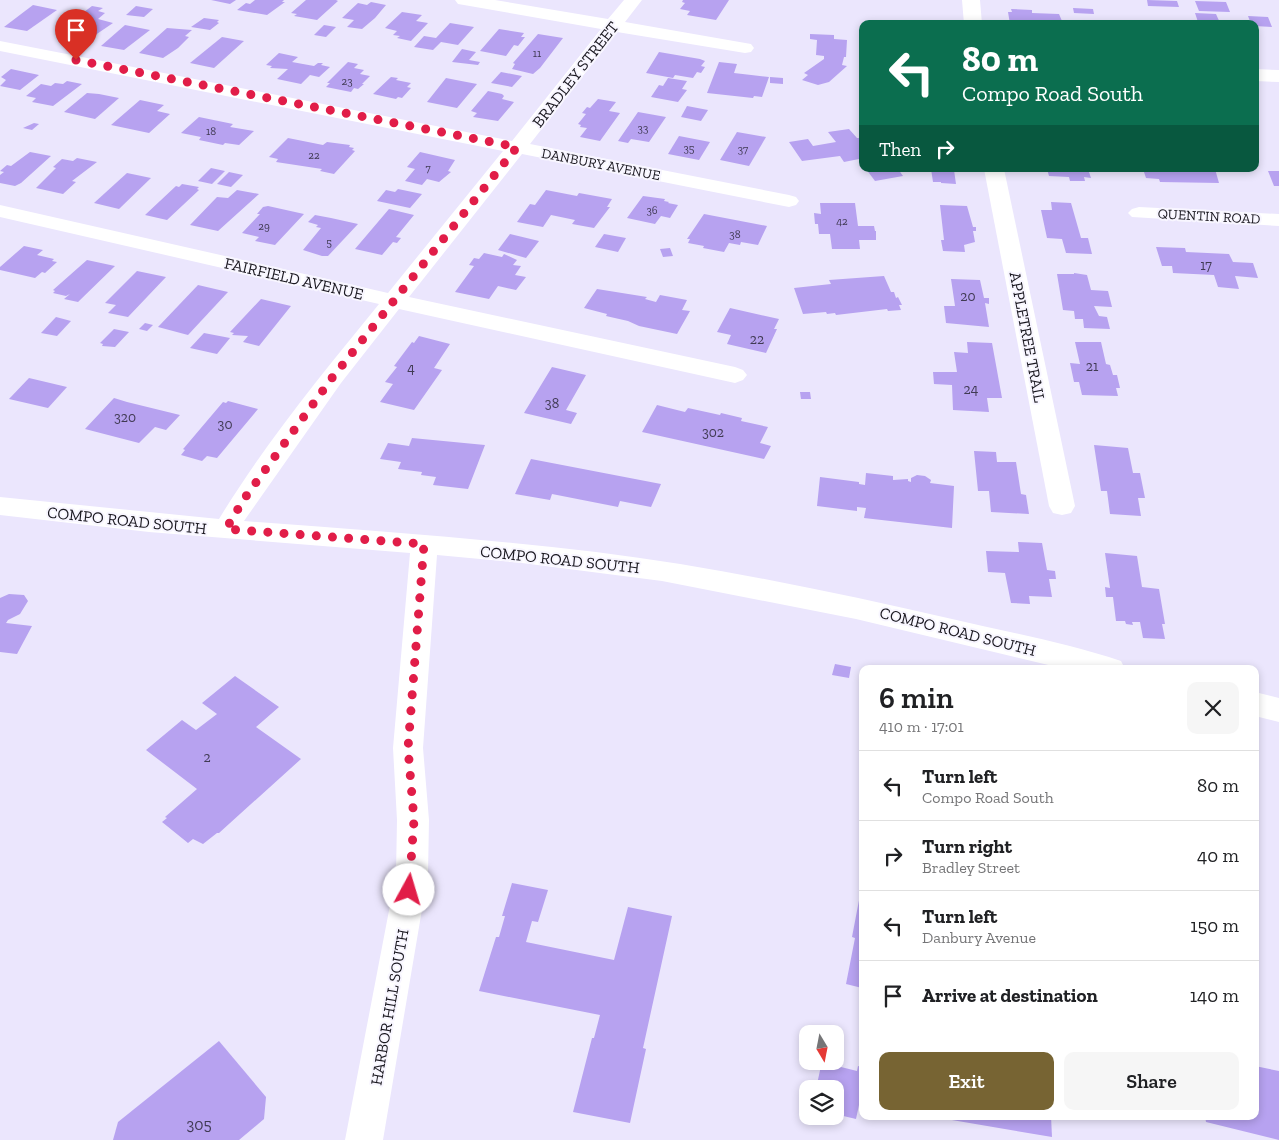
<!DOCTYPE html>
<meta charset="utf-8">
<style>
:root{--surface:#fff;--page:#f6f6f6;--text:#202124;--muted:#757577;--line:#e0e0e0;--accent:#776433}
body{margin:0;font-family:"Zilla Slab",serif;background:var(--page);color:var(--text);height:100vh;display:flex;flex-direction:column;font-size:19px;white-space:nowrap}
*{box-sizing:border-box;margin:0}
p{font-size:16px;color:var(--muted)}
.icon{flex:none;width:28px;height:28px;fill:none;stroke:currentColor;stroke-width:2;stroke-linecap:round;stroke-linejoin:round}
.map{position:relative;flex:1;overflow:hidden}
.drawer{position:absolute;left:859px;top:665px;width:400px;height:455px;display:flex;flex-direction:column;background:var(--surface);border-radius:10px;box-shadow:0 2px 8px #0003}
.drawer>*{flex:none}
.banner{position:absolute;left:859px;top:20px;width:400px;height:152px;border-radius:10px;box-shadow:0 2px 8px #0003;background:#0b6e4f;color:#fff;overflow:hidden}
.needle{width:32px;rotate:170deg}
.fabs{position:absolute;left:799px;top:1025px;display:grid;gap:10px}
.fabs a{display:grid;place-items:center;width:45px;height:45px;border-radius:10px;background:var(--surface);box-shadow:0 2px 8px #0003;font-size:25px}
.pin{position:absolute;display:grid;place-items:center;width:42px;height:42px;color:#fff;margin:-51px -21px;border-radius:50% 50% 50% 0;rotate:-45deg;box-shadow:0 0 5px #0007}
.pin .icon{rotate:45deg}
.me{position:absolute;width:55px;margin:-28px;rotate:6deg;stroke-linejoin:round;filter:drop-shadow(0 0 4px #0008)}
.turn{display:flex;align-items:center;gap:18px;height:105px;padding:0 20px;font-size:22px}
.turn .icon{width:65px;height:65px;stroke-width:2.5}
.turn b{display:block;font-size:35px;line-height:42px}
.then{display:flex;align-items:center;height:48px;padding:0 20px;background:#0003;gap:10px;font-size:19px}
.round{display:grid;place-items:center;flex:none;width:52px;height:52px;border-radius:10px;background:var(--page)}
.headline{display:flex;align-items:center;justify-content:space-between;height:85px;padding:0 20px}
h1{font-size:30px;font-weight:600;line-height:38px}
.primary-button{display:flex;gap:10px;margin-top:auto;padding:10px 20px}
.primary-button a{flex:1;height:58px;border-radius:10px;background:var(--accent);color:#fff;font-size:20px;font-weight:600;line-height:58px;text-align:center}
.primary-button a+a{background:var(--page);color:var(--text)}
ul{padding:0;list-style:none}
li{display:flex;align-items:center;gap:15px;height:70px;padding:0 20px;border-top:1px solid var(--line)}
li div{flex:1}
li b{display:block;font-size:19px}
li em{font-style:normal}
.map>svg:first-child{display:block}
.building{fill:#b7a2f0}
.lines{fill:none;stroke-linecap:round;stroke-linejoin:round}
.minor{fill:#fff;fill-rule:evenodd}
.route{stroke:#e11d48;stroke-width:9;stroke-dasharray:0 16.2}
.labels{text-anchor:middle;stroke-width:4;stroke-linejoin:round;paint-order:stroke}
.far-number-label{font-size:11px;fill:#403a53}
.far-street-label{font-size:14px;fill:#19171f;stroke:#f8f6ff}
.number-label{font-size:14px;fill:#403a53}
.street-label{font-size:16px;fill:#19171f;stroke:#f8f6ff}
.near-number-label{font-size:16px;fill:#403a53}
</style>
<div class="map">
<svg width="1279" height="1140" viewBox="0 0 1279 1140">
<rect width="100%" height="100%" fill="#ebe6fd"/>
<g class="building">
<path d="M211,0H236L230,4Z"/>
<path d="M255,0H284L282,2H285L267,15L237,10L246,3L250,4Z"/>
<path d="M336,0L338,1L317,20L294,16L297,14L291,13L306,0Z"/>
<path d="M683,0H729L716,20L687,15L690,11L680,9L685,3L682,2Z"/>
<path d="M1147,0L1177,1L1179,7L1148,6Z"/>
<path d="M1195,1L1226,2L1230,12L1199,11Z"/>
<path d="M371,2L386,5L375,18L362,29L347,27L354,20L342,18L358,3L367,5Z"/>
<path d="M33,5L57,10L27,31L4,27Z"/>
<path d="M92,6L103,8L98,11L105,13L98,19L113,23L85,42L62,38L81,24L72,21Z"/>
<path d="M136,6L153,9L144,17L126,15Z"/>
<path d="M1073,8L1093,9L1094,14L1074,13Z"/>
<path d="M1011,9L1032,10V13L1059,14L1062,21H1060V24H1010L1008,12H1012Z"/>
<path d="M402,12L422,15L416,21L428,23L411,41L397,38L400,36L393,35L397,31L385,28Z"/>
<path d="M1195,13L1216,14L1220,23L1198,22Z"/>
<path d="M1248,16L1268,17L1272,27L1255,26V24H1251Z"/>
<path d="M204,18L219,20L217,22L219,23L210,30L191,27Z"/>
<path d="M450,23L474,27L458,45L441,42L433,50L414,47L424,36L436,38Z"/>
<path d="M125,25L150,30L124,50L101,46Z"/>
<path d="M324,25L336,27L326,37L314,35Z"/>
<path d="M167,28L192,30L185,36L189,37L178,48L163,58L139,53Z"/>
<path d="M499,29L524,33L521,37H525L518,46L514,45L506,56L480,51Z"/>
<path d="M538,34L563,38L540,68L533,74L512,69L515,64L513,63Z"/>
<path d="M810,34L834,35V39L847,40L846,57H844L842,65L847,66L829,82L818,85L802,80L808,75L804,73L824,59V56L816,55L817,40L810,39Z"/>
<path d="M222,37L244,41L214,68L190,63Z"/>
<path d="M462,49L476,52L469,60L480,62L478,65L452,62Z"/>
<path d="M659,52L700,59L705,61L701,66L705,67L701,73L697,72L693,78L675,75L673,78L646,73Z"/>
<path d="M279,53L298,57L292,62L314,66L318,63H323L321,65L330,67L319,77L310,75L301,84L277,79L288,69L270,68L272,66L266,65Z"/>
<path d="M348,62L358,64L354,68L364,70L360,74L370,76L362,84H364L358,89L354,88L351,92L326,87L330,83H327Z"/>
<path d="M719,62L737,64L734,73L769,77L762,97L754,96L753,98L707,93Z"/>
<path d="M11,69L39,75L20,90L0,86L6,80L1,77Z"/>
<path d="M501,72L522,76L512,87L491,83Z"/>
<path d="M391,77L398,78L396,80L411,83L407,87L411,88L402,98L398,97L396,99L373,94Z"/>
<path d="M770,77L783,78V84L770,83Z"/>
<path d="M446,78L456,80L477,84L457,108L427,102Z"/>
<path d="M668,78L687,81L682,89L687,90L678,102L651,97L659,85L663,86Z"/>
<path d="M67,81L82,84L53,106L32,102L36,98L26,96L41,84L51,86L55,83L63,84Z"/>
<path d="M488,91L502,94L504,96L502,99L514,102L498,121L473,117L477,113L471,111Z"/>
<path d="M87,93L99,94L119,98L95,119L64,112Z"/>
<path d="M598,99L616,102L609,111L620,113L600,141L580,137L587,128L580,127L581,125L578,124L586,114L582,113L587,107L590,108Z"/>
<path d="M140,100L164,105L157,111L170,114L149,133L111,125Z"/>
<path d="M687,106L708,110L701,121L681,117Z"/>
<path d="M638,112L666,117L649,142L631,139L628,143L618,141Z"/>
<path d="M199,117L233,124L230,127L254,131L239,145L225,143L223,145L199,140L201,137L181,133Z"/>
<path d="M34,123L39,124L32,130L23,128Z"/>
<path d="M849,129L857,138H862V164L859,159L844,162L840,156L802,161L789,142L808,139L813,146L836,142L828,132Z"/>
<path d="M737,132L766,137L749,166L720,160Z"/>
<path d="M679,136L710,142L699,160L668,154Z"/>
<path d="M288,138L323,145L327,142L350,145L349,147L354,148L352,150L355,151L334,174L320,171L322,169L276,162L278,159L269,157Z"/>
<path d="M30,152L51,156L21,183L15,186L0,183V175L4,172L0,171L7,165L11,166Z"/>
<path d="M420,152L455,160L448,171L451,172L439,182L427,179L422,185L405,181L415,169L407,167Z"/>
<path d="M77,158L97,162L72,181L76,182L63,194L36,188L56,168L53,167L62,159L73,161Z"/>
<path d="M211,168L225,171L212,184L198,181Z"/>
<path d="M866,169H898L903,176L875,181Z"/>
<path d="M931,169H963V171L954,170L956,184L941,183V182H933Z"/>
<path d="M1047,169H1088L1091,178L1084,177L1085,181H1070L1069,177L1049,176Z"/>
<path d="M1143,169H1215L1219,183L1160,182L1159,179L1146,178Z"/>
<path d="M1268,171H1279V186H1274Z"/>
<path d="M229,172L243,175L231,187L217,184Z"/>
<path d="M127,173L151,178L119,209L94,203Z"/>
<path d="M182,184L199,187L197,189L199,190L167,220L145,215L176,186L179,187Z"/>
<path d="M398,189L422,194L410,208L377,201L386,190L395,192Z"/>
<path d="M237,190L259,194L218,231L190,225L217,197L228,198Z"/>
<path d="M546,190L577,196L579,193L612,199L607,207H610L594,228L572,224L575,220L551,215L543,227L517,222L530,204L535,205Z"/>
<path d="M643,196L665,199L664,201L669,202L668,203L678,205L670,218L661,216L655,224L627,218Z"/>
<path d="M1051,202L1071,203L1081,238H1088L1092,254L1066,253L1062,239L1047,238L1041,210H1052Z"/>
<path d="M820,203H855L858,226H874L875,231H876V240H859L860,249H832L830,234H819L818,224H815L814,213L821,214Z"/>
<path d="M940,205L967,206L973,227H976V231H973L975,242L964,245L965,252L943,251L941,240H944Z"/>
<path d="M268,206L304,214L275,245L255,241L259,237L242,233L260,214H257L263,207Z"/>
<path d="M389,209L414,215L396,237L401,238L397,243L393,242L382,255L355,249Z"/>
<path d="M704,214L767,226L758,245L741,242L740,245L729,243L724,252L703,248L704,246L688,243L690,239H687Z"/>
<path d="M315,215L331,218L358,224L328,256H322L303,250L321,228L316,227L318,225L308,222Z"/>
<path d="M510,234L539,241L526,258L498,250Z"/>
<path d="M604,234L626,238L618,252L595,247Z"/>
<path d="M24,246L43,250L37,255L54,259L52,261L57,262L45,273L42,272L35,278L0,270V267Z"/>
<path d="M1156,247L1185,248L1186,252L1229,254L1233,262L1253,263L1258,278L1235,276L1239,289L1218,287L1214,275L1173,273L1172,266H1162Z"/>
<path d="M670,248L673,256L663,257L660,249Z"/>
<path d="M484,253L502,257L504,254L517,260L513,265L521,266L515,275L526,277L516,290L498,286L489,299L455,292L474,266L469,265L474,258L479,259Z"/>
<path d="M87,260L115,266L78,302L64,299L70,294L66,296L53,293L55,291L53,290Z"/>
<path d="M137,271L166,277L128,317L108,313L116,305L105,303Z"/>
<path d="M1074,273L1087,275L1091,290L1108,291L1112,307L1094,306L1099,316L1107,317L1110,329L1084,328L1083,319H1075L1074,311L1063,310L1057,274H1074Z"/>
<path d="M884,276L891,292H894L896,298L898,297L902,305H899L901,310L888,311L887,309L836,315L835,313L827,314L826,312L803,314L794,288L831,284L829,280Z"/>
<path d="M951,279L980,280L984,298H989V304L985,303L989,327L946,323L944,306H955Z"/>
<path d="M198,285L228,292L188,335L158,327Z"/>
<path d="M597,289L647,297L645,299L656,302L660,295L687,300L682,310L690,311L677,334L639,326L628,321L606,316L607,314L584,308Z"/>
<path d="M261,299L291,306L259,346L243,342L248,336L232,335L234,333L230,332Z"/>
<path d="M730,308L779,319L774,329H777L766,353L727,344L731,335L717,332Z"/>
<path d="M56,317L71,321L57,336L41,333Z"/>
<path d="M145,323L153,325L147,331L139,329Z"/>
<path d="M114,329L129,332L115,347L102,346L103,344L100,343Z"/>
<path d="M204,333L230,338L217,354L190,348Z"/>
<path d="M419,336L450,344L434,368L442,370L414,410L380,402L393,384L385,382L397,367L394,366L412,342L414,343Z"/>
<path d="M967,342L992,343L1002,398H987L989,412L953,410L952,385L934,384L933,372H957L954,352L968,353Z"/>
<path d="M1075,342H1101L1106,364L1110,365L1113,375H1117L1120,388H1116L1118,396L1082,395L1079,382H1074L1070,363L1080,364Z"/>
<path d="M552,367L586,375L566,410L577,413L571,424L524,413Z"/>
<path d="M29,378L67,387L48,408L9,399Z"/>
<path d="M800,392H810L811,399H801Z"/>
<path d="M114,398L127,402L180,415L166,430L155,427L139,443L85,429Z"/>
<path d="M228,401L258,409L217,458L207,456L202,461L181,455L185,450L183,449L184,448L223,402L226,403Z"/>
<path d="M657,405L685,412L688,408L720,415L721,413L742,418L741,421L768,427L760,443L771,446L764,459L642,432Z"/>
<path d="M412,438L485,445L468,489L433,485L436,477L421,475L422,472L398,469L401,462L380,459L388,443L409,446Z"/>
<path d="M1094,445L1128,448L1133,473H1140L1145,498H1138L1141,516L1110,514L1107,491H1101Z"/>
<path d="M974,451L996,452L997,462H1016L1021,494L1026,495L1029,514L991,512L989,491H978Z"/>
<path d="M531,459L661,484L651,507L620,501L618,507L552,494L550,500L515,494Z"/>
<path d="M866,473L893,476V480L908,479V481L911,482V478L917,475L925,476L931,480L930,483L954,486L952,528L864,518L866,508L857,507V511L817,506L820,477L859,482V484L865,485Z"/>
<path d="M1018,542L1042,543L1047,570L1055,571L1056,579H1049L1052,597L1029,596L1030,604L1011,603L1005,573L988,572L986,551L1019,552Z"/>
<path d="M1105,553L1137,556L1142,587L1159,589L1165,624H1162L1165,639L1143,638L1140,622H1132L1133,625L1126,624L1125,621H1116L1113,597H1106L1105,587L1110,588Z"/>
<path d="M9,594L24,595L28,601L20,614L8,620L6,623L32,626L17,654L0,652V598Z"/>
<path d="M835,664L851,667L849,678L832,675Z"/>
<path d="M235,676L279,707L256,727L301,759L219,833H217L203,844L193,839L188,843L162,822L167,818L165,817L197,789L146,750L182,720L196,730L217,714L202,703Z"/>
<path d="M512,883L548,890L538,922L532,921L526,942L614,960L628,907L672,916L643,1048L646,1049L630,1123L573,1112L592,1038H594L600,1015L479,991L496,937H499L505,916H502Z"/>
<path d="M860,895H862V988L846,984L855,938L852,937Z"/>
<path d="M219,1041L266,1097L264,1119L239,1140H113L118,1122Z"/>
<path d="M822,1061H830L829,1064L857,1071L858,1066L862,1067V1106L859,1105L856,1119L835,1114V1089H816Z"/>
<path d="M1255,1066L1279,1071V1140L1206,1122L1205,1116H1255Z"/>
<path d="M946,1116H1051L1052,1137L946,1119Z"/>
</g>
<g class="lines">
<g class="minor">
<path d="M455,0H495L608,19L624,0H642L625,22L751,44L754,48L751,52L745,53L617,32L530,144L789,195L796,197L799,201L796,205L789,207L522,154L409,297L735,367L743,370L747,375L743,380L735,383L399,309L341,383L244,521C362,530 479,538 596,552C716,567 834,592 952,619C1008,632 1066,643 1121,661L1125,669H1065L856,619L662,581L522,563L437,555L423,748L429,820L428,874L383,1140H345L396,874L397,820L393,748L410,553L149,532L0,515V497L219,519C265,443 323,373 379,304L0,217V205L388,293L503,151L0,51V41L512,141L601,29L464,5L458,4Z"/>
<path d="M962,0H980L982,24H964Z"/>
<path d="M1255,69L1279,70V82L1255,81Z"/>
<path d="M984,169H1004L1075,506L1071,513L1062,515L1053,513L1049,506Z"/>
<path d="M1139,207L1279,214V226L1132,217L1128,213L1132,209Z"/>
<path d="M1255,692L1279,698V722L1255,716Z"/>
</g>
</g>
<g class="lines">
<path class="route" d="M76,60L517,147L332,378L244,499L226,529L424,544L408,748L414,820L409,890"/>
</g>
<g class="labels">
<g class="far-number-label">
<text x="537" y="57">11</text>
<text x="347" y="85">23</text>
<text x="643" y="132">33</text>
<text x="211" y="135">18</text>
<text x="689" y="152">35</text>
<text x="743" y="153">37</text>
<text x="314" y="159">22</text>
<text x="428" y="172">7</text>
<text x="652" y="214">36</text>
<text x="842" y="225">42</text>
<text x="264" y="230">29</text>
<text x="735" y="238">38</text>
<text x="329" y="246">5</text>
</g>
<g class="far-street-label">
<text transform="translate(601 164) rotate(11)" y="5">DANBURY AVENUE</text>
<text transform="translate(1209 216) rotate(3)" y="5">QUENTIN ROAD</text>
</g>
<g class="number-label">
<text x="1206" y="270">17</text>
<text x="968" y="301">20</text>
<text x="757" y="344">22</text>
<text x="1092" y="371">21</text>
<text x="411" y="373">4</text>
<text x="971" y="394">24</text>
<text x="552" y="408">38</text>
<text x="125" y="422">320</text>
<text x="225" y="429">30</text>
<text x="713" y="437">302</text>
<text x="207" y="762">2</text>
</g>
<g class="street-label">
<text transform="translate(575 74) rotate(-52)" y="6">BRADLEY STREET</text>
<text transform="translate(294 278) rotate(13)" y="6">FAIRFIELD AVENUE</text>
<text transform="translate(1028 337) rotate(79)" y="6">APPLETREE TRAIL</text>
<text transform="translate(127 520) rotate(6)" y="6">COMPO ROAD SOUTH</text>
<text transform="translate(560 559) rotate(6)" y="6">COMPO ROAD SOUTH</text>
<text transform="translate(958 631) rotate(14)" y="6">COMPO ROAD SOUTH</text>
<text transform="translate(389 1007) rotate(-80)" y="6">HARBOR HILL SOUTH</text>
</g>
<g class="near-number-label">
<text x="199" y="1130">305</text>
</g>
</g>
</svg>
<div class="fabs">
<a><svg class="needle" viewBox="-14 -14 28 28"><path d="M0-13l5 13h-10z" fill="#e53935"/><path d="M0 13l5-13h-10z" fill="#757577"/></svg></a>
<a><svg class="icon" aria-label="layers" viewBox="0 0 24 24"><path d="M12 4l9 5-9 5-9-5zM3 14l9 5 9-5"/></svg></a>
</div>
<div class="pin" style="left:76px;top:60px;background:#d93025"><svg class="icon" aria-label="arrive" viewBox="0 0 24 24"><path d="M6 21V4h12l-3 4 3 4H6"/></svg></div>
<svg class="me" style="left:409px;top:890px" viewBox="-20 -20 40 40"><circle r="19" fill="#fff"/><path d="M0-13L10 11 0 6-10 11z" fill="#e11d48"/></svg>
<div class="banner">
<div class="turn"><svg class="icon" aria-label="left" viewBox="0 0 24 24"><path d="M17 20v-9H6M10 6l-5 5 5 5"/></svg><div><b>80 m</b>Compo Road South</div></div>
<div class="then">Then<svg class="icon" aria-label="right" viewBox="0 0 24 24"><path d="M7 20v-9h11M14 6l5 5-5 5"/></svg></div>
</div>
<section class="drawer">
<div class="headline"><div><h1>6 min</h1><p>410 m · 17:01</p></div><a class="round"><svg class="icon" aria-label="close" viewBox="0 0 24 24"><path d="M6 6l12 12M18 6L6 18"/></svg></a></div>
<ul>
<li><svg class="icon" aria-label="left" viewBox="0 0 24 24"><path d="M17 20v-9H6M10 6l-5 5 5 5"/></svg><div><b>Turn left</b><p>Compo Road South</p></div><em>80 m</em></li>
<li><svg class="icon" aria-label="right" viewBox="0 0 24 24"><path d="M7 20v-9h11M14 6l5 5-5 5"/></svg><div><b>Turn right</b><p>Bradley Street</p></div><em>40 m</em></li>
<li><svg class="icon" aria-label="left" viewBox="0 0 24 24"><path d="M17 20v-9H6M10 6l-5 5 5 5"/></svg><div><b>Turn left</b><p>Danbury Avenue</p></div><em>150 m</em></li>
<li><svg class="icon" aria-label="arrive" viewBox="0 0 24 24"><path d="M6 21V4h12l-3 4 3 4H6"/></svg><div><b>Arrive at destination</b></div><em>140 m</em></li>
</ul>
<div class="primary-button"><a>Exit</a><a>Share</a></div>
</section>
</div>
